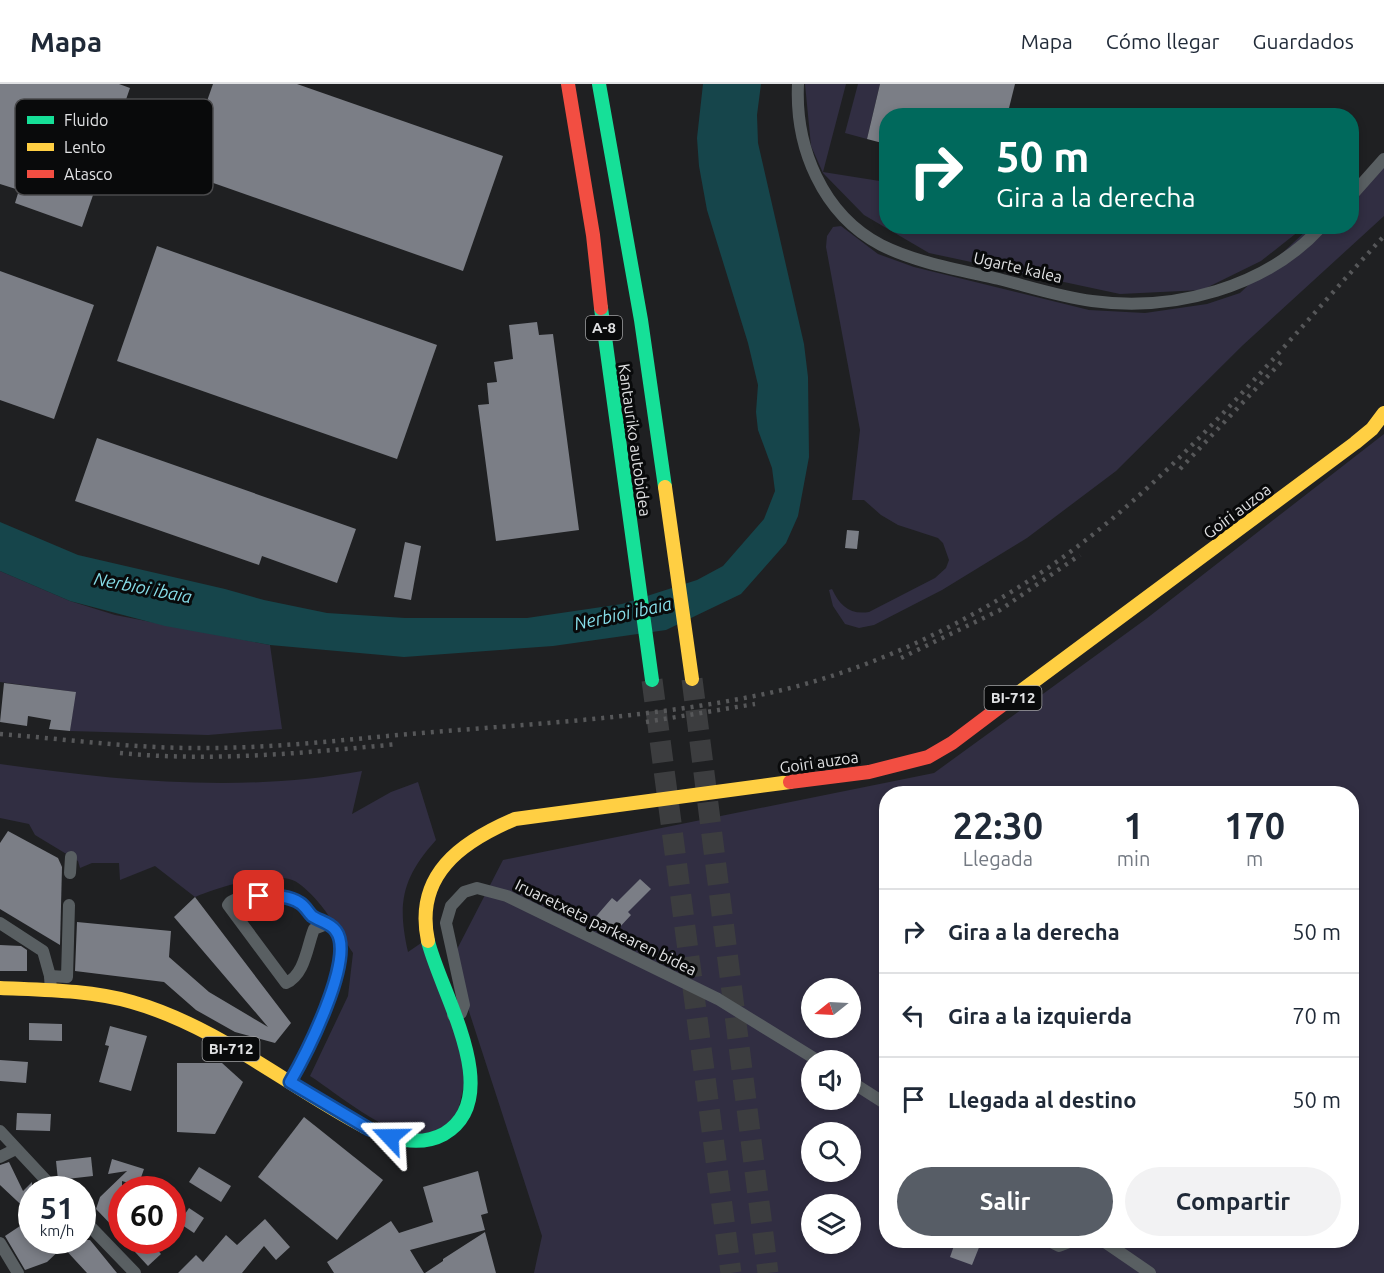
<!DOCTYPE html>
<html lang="es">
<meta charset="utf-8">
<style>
:root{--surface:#fff;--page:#f2f2f3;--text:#1f2937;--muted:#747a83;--line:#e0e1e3;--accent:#575d66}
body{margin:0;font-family:Ubuntu,sans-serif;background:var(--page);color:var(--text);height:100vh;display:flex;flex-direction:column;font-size:22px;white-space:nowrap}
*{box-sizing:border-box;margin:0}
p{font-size:20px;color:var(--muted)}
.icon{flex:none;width:33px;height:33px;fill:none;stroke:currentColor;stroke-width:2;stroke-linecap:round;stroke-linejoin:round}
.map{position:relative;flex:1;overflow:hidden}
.drawer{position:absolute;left:879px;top:702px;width:480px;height:462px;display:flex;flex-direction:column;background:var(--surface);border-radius:24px;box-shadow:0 3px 9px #0003}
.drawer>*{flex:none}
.hud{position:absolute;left:879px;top:24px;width:480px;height:126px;border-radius:24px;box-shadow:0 3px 9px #0003;background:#00695c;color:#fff;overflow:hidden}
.needle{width:39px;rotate:252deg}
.buttons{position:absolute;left:801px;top:894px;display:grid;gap:12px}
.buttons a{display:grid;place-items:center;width:60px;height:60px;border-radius:50%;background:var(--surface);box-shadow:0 3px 9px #0003;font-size:30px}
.speed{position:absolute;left:18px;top:1092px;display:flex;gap:12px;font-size:30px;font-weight:700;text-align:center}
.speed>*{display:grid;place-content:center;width:78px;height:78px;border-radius:50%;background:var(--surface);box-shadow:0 3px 9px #0003;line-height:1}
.speed small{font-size:15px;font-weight:400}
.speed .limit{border:9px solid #d22;background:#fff;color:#111}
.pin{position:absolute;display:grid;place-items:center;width:51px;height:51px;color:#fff;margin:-26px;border-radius:12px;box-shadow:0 3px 9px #0006}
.me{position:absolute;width:66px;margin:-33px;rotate:293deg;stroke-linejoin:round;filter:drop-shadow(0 0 4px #0008)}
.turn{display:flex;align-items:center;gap:21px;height:126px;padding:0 18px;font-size:27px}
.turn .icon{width:78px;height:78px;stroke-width:2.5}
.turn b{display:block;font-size:42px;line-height:51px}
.eta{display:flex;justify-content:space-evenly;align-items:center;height:102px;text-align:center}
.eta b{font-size:36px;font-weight:700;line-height:42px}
.primary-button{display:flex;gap:12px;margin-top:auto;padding:12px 18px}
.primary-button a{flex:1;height:69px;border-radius:36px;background:var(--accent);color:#fff;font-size:24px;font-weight:700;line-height:69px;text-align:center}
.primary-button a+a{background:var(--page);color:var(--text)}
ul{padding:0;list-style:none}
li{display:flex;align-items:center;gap:18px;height:84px;padding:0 18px;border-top:2px solid var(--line)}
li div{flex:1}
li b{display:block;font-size:22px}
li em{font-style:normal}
header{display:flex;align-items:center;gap:36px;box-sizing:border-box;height:84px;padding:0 30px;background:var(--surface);border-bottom:2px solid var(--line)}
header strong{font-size:28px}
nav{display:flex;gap:33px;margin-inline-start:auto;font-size:21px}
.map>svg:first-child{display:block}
.green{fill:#312e42;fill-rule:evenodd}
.water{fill:#16454b}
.building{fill:#7b7e86}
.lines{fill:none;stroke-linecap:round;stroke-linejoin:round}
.highway-tunnel{stroke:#3c3d3f;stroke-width:21;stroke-dasharray:21 10;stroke-linecap:butt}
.street{stroke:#595f62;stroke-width:12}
.fast{stroke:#16e098;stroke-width:14}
.slow{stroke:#ffcf43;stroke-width:14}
.jam{stroke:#f24e42;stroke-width:14}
.rail{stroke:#565759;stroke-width:4.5;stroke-dasharray:3 6;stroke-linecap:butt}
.route-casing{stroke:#114b97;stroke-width:15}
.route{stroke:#1a73e8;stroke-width:10}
.labels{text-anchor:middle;stroke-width:6;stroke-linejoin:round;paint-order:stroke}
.shield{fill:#090a0b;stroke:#a0a0a2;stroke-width:1.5}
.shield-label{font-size:15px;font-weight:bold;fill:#e0e1e3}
.street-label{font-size:16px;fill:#e0e1e3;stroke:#090a0b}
.water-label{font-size:18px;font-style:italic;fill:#86dce7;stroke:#090a0b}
.key{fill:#090a0b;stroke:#4a4a4c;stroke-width:1.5}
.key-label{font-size:16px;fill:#e0e1e3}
</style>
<header>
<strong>Mapa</strong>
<nav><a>Mapa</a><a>Cómo llegar</a><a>Guardados</a></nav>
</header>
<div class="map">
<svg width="1384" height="1189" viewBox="0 0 1384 1189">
<rect width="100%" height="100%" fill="#1f2022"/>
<g class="green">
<path d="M805,0H846L823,88L886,98V142L1304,143L1261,177L1202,206L1120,210L929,169L864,131L823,89L811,62Z"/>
<path d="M858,0H880L867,55L845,49Z"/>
<path d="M1384,73V132L1243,261L1116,387L1027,454L942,506L874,541L859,544L845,540L833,522L829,506L832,505C840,522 850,531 869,528L935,494L946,484L949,476L943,459L938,454L898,441L881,431L864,416H852L860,346L826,163L827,152L833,143L841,142L878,170L914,183L1089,226L1145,229L1207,220L1240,209L1310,143L1352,142V104Z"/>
<path d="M1384,350V1189H534L542,1152L452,875L503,776L934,689L1146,535ZM886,710H1352V1156H886ZM812,904H850V944H812ZM812,976H850V1016H812ZM812,1048H850V1088H812ZM812,1120H850V1160H812Z"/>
<path d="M0,487L70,517L115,531L270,561L282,645L208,651L70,647L75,608L0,598Z"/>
<path d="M0,680C120,697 242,709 362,687L352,730L391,708L418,698L436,756C402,794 397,819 408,868L427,855L469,979L456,1036C444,1043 431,1050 417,1050C384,1050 338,1010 310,992L348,912L353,869C337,845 322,816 298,799C277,784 217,804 195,813L155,782L120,796L119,779H92L80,784L78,777L35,751L29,740L0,734Z"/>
</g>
<path class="water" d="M703,0H761L757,31L758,59L804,260L808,293L809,373L798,432L786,459L741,510L666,546L553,562L404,573L270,561L165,542L70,517L0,487V438L78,471L225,505L264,516L327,529L405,534H527L622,520L697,496L723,482L764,435L775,407L772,384L758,346L756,328L758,301L748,259L707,126L699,82L697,54Z"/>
<g class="building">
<path d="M0,0H119L130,4L82,143L15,119L19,106L0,100Z"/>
<path d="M213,0H297L503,72L463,187L182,88Z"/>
<path d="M880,0H1015L1007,32H886V60L867,55Z"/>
<path d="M157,162L437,261L397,375L117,277Z"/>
<path d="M0,187L94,221L54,335L0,316Z"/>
<path d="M537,238L539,251L553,250L579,446L496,457L478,321L489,320L487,299L497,298L494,278L513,275L509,241Z"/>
<path d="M97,354L356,445L337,499L262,472L259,481L75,417Z"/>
<path d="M847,446L859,447L857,465L845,464Z"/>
<path d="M405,458L421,462L411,516L394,513Z"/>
<path d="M4,599L76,608L70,647L49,645L51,636L28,632L27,642L0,638Z"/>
<path d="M8,747L58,774L62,783L60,861L0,825V759Z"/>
<path d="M640,795L651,805L628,828L631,831L618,845L624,851L618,857L592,837L612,814L617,818Z"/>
<path d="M195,813L291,939L275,959L235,948L196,926L164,898L75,887L77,838L171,847L169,873L209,908L268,943L174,833Z"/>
<path d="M0,861L21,862L27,866V887H0Z"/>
<path d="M29,939L62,940V957L29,956Z"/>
<path d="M110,942L147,952L131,1007L99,998L109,962L105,961Z"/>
<path d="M0,976L28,978L26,999L0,997Z"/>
<path d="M177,979H222L243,998L215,1050L177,1048Z"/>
<path d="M17,1029L51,1030L50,1047L16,1046Z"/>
<path d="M304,1033L383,1096L337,1156L258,1093Z"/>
<path d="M91,1073L93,1092L58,1096L56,1077Z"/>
<path d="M112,1075L144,1085L138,1102L122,1097V1152L96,1125L100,1113L127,1087L108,1090Z"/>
<path d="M9,1078L23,1107L32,1098V1131L0,1101V1081Z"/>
<path d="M199,1083L231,1102L221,1118L189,1098Z"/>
<path d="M478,1087L488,1129L481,1131L485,1146L410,1166L424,1189H334L327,1178L391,1137L399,1149L433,1138L423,1103Z"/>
<path d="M189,1124L204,1134L194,1149L179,1139Z"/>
<path d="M32,1134V1156H90L117,1189H87L63,1163L47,1178L25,1186L5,1152Z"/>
<path d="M265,1135L290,1163L276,1176L264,1162L242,1189H178L196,1171L203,1178L226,1151L237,1161Z"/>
<path d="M485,1148L496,1189H425L443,1177V1175Z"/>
<path d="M149,1156L161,1170L148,1182L135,1168Z"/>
<path d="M956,1156H982L972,1181L950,1173Z"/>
</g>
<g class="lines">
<g class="highway-tunnel">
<path d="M692,595L768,1189"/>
<path d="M652,596L731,1189"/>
</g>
<g class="street">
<path d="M798,0C795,63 822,130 881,161C917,179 960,186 999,195C1030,203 1061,213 1092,217C1173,228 1266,204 1322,142"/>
<path d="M1352,111L1384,75"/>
<path d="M70,789L71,773"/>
<path d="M0,839L43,867L50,892L51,907"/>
<path d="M50,892L67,893L69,821"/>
<path d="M453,931L461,929L464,921L446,839L451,822L464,808L477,804L507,812L718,915L817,976"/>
<path d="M850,997L886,1020"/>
<path d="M290,998C307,967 349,888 338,852C335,842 326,841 318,836C310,831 306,822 298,818C285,811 235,808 228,821L286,899C305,891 307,862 314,845L327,840"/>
<path d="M0,1047L55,1106"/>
<path d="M0,1073L16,1065"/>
<path d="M82,1134L135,1189"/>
<path d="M1047,1156L1059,1162L1075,1156"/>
<path d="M1102,1156L1150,1189"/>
<path d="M0,1159L18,1189"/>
</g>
<g class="fast">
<path d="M599,0L641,236L665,403"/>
<path d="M601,224L652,596"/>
<path d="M365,1043C389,1054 418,1064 444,1050C507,1013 440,908 428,857"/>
</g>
<g class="slow">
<path d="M665,403L692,595"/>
<path d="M1009,616L1355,359L1372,345L1384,329"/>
<path d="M428,857C414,791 461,758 515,735L790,698"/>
<path d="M0,904C44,906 89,906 132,918C217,942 287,1002 365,1043"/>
</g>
<g class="jam">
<path d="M568,0L593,151L601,224"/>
<path d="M790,698L869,688L928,673L952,659L1009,616"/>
</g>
<g class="rail">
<path d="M1180,385L1283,276"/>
<path d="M901,574L1000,526L1080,471"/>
<path d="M646,638L755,620"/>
<path d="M0,650C65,655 130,664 195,664C283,665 371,652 459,646C563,638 667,631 769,609C865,588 958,544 1039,490C1173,400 1275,270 1384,152"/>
<path d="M120,669C212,678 305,669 398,660"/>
</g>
</g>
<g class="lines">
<defs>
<path id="route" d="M259,812C272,812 288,811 300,819C305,822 308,828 312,832C319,837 331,839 336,847C356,874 305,972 290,998L369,1045L390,1053"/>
</defs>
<use href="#route" class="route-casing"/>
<use href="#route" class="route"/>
</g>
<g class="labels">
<g class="shield">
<rect x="586" y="232" width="36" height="24" rx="4.5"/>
<rect x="984.5" y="602" width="57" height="24" rx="4.5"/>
<rect x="202.5" y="953" width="57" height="24" rx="4.5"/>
</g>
<g class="shield-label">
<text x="604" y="249">A-8</text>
<text x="1013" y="619">BI-712</text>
<text x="231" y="970">BI-712</text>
</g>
<g class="street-label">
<text transform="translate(1018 183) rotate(13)" y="6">Ugarte kalea</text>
<text transform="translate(635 356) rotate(82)" y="6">Kantauriko autobidea</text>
<text transform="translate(1237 427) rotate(-37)" y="6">Goiri auzoa</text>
<text transform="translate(819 678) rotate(-8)" y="6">Goiri auzoa</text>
<text transform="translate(606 843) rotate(26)" y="6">Iruaretxeta parkearen bidea</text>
</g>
<g class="water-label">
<text transform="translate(143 504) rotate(11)" y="6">Nerbioi ibaia</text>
<text transform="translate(623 530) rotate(-12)" y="6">Nerbioi ibaia</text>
</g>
</g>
<rect x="15" y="15" width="198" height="96" rx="9" class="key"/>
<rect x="27" y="32" width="27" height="8" fill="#16e098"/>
<rect x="27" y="59" width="27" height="8" fill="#ffcf43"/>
<rect x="27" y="86" width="27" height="8" fill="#f24e42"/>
<g class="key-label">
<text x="64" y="42">Fluido</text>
<text x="64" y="69">Lento</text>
<text x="64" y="96">Atasco</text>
</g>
</svg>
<div class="buttons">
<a><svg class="needle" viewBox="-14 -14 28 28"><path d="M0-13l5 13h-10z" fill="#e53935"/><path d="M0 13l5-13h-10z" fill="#747a83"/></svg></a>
<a><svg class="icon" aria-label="sound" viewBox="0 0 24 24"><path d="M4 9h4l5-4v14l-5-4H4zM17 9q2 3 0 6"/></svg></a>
<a><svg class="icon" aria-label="search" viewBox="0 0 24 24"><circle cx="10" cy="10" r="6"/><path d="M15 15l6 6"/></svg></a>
<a><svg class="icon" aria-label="layers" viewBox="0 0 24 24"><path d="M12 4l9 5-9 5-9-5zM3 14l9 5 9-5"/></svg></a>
</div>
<div class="speed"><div>51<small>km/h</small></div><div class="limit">60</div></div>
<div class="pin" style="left:259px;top:812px;background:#d93025"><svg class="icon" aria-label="arrive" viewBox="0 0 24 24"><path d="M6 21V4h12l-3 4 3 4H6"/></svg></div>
<svg class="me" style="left:390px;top:1053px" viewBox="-20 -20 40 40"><path d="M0-17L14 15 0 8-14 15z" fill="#1a73e8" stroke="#fff" stroke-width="4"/></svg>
<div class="hud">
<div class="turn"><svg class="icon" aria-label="right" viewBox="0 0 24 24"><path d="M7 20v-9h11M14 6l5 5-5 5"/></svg><div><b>50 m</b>Gira a la derecha</div></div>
</div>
<section class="drawer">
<div class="eta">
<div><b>22:30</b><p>Llegada</p></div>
<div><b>1</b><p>min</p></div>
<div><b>170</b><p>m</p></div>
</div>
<ul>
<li><svg class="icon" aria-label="right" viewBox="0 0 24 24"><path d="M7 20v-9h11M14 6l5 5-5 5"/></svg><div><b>Gira a la derecha</b></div><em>50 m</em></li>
<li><svg class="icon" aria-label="left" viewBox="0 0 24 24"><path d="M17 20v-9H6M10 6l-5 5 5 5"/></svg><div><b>Gira a la izquierda</b></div><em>70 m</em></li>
<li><svg class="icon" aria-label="arrive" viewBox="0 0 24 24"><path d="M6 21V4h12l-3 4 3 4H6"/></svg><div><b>Llegada al destino</b></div><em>50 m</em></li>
</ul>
<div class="primary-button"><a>Salir</a><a>Compartir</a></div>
</section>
</div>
